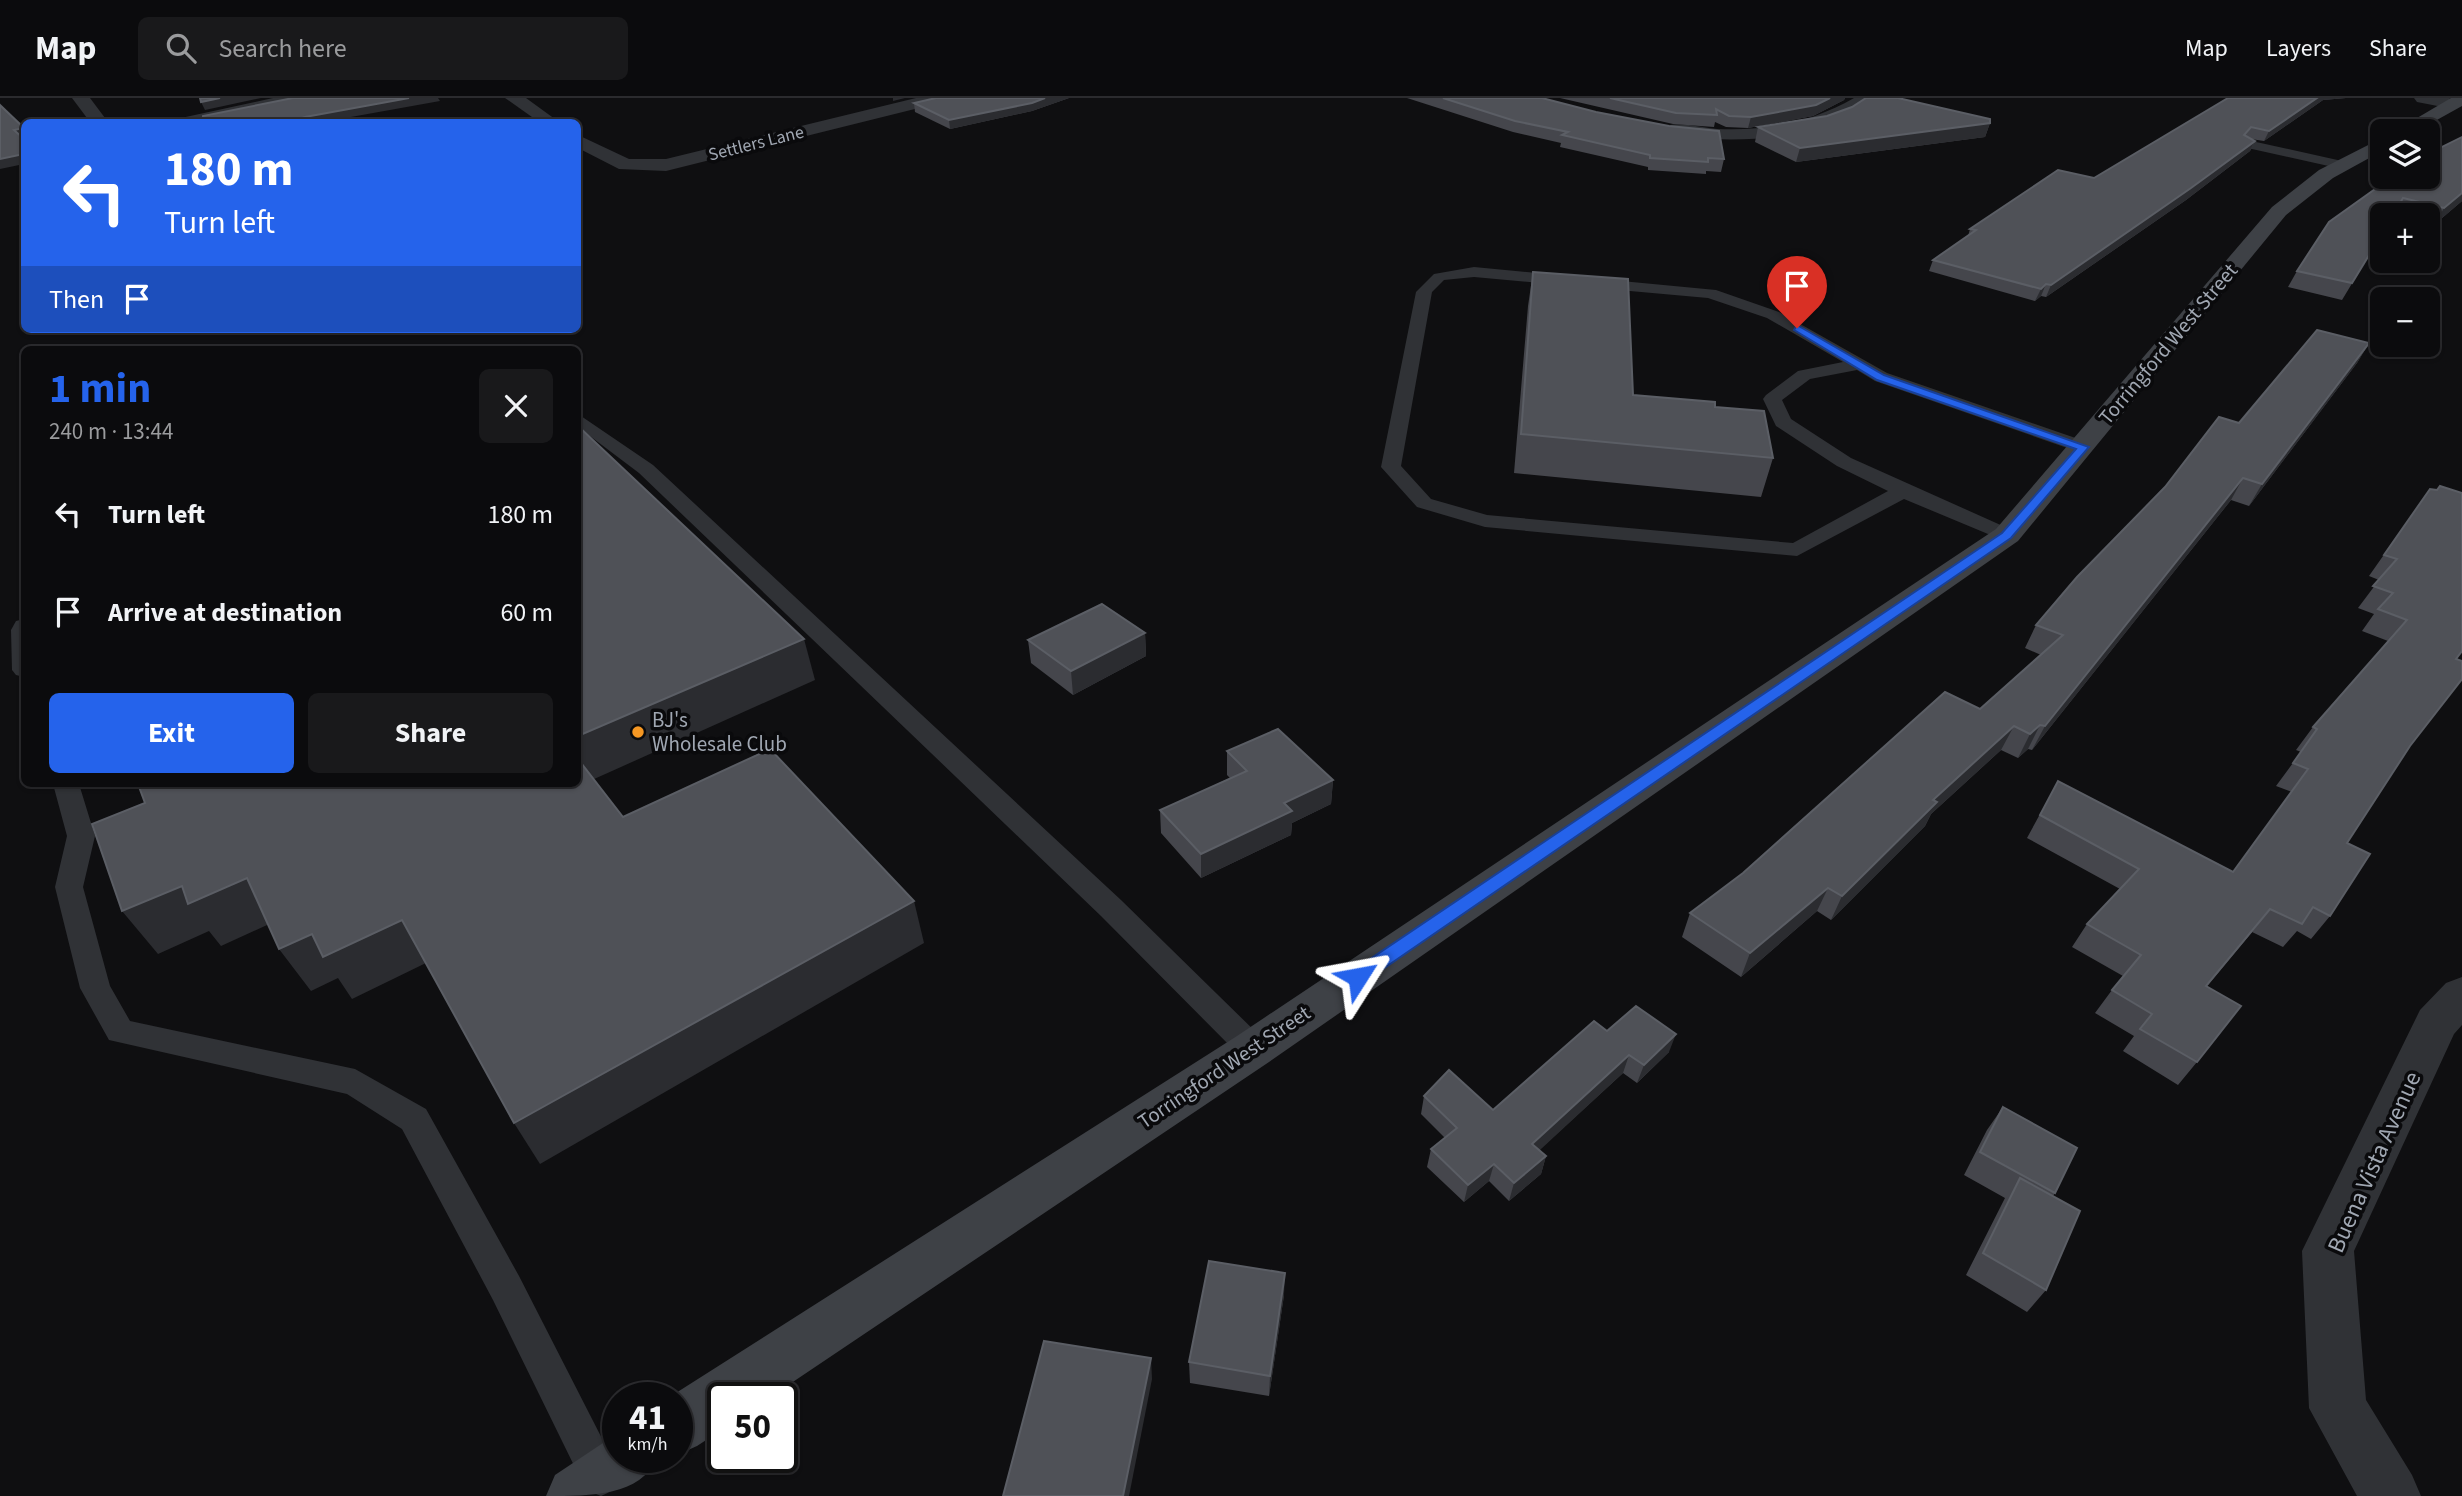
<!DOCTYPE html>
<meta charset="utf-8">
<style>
:root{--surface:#0b0b0d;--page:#19191b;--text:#f1f3f6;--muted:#9a9b9d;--line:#2b2b2e;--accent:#2563eb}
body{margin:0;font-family:"Source Sans 3",sans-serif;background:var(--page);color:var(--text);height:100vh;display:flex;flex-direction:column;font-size:26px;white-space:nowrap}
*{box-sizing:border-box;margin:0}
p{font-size:23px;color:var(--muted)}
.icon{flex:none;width:38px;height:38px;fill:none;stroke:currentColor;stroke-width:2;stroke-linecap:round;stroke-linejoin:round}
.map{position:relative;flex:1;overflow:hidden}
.details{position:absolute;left:21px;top:248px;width:560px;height:441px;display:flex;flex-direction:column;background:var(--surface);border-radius:10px;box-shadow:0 2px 5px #0004,0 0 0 2px var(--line)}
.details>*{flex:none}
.hud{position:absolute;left:21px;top:21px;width:560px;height:214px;border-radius:10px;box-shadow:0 2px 5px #0004,0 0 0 2px var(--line);background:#2563eb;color:#fff;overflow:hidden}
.fabs{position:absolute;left:2370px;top:21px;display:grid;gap:14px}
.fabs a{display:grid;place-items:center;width:70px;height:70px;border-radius:10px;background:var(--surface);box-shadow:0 2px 5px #0004,0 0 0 2px var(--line);font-size:35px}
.speed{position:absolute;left:602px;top:1284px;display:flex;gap:14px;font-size:35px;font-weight:700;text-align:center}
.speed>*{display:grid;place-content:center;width:91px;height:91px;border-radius:50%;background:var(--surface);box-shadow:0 2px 5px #0004,0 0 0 2px var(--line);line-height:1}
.speed small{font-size:18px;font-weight:400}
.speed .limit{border:4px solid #111;border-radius:10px;background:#fff;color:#111}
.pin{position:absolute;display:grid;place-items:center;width:60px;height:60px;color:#fff;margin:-72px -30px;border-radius:50% 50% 50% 0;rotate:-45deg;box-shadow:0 0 7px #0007}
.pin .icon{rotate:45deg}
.me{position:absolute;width:77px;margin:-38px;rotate:56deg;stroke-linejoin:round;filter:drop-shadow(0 0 5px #0008)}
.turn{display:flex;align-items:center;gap:24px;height:147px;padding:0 28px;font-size:32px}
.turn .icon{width:91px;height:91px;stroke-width:2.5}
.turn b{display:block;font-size:49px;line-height:60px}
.then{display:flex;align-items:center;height:66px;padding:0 28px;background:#0003;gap:14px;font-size:26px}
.round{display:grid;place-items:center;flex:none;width:74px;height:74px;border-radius:10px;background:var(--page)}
.summary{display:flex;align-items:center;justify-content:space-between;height:119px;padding:0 28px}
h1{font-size:42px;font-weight:700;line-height:52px;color:var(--accent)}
.button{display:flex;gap:14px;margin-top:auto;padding:14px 28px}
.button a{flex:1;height:80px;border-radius:10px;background:var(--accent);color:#fff;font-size:28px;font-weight:700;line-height:80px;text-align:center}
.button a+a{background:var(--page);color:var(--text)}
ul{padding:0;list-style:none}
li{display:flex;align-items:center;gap:21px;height:98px;padding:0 28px}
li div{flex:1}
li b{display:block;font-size:26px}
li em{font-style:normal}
header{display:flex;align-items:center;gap:42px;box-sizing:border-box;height:98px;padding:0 35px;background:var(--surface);border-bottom:2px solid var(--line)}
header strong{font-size:33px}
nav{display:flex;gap:38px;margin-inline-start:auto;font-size:24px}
.search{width:490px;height:63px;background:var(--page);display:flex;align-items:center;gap:18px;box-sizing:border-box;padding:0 24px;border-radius:10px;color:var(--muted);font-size:26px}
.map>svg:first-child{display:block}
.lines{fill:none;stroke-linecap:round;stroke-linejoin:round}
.lane{fill:#303236;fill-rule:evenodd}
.street{fill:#303236;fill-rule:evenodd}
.secondary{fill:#3e4146;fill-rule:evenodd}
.wall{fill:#45464c}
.shaded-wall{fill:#2b2c30}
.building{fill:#4f5157;stroke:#5b5e65;stroke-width:2}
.route{fill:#2563eb;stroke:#184099;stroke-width:2}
.poi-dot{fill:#f59723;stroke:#0a0a0c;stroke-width:2.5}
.labels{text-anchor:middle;stroke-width:7;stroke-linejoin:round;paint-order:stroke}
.far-street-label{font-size:18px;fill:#a0a7b2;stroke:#0a0a0c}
.street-label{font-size:21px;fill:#a0a7b2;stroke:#0a0a0c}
.poi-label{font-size:21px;fill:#a0a7b2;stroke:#0a0a0c;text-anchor:start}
.near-street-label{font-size:24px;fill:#a0a7b2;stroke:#0a0a0c}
</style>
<header>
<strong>Map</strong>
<div class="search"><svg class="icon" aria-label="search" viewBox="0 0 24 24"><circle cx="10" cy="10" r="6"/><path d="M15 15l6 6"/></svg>Search here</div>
<nav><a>Map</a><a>Layers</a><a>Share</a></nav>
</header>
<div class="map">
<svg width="2462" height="1398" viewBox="0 0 2462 1398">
<rect width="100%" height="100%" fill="#0f0f11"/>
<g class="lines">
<g class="lane">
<path d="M2247,42L2342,63L2349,67L2342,71L2243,49L2241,46Z"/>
<path d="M1474,169L1716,192L1779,214L1887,275L2090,345L2092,349L2083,355L2076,353L1875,283L1857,272L1810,281L1782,302L1791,321L1851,360L2014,433L2017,437L2014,441H2000L1904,401L1797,458L1485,429L1417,409L1381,369L1416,194L1434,176ZM1474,179L1708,200L1767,220L1843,264L1798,273L1766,297L1763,301L1776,328L1837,368L1888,393L1793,445L1487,417L1431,401L1401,368L1432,194L1444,182Z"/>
<path d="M447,247L454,248L456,252H439Z"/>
<path d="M578,316L653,367L1121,802L1264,942L1269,951L1264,960L1253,964L1242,960L1101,818L639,375L578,329Z"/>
<path d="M24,521V579L16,577L12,572L11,532L16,523Z"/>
<path d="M53,686H79L95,738L83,789L110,888L130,923L355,971L426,1011L519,1178L614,1364L620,1378L614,1392L601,1398L586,1392L493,1202L402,1031L347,996L109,942L80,890L55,789L67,738Z"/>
</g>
<g class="street">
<path d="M72,0H90L108,24H90Z"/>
<path d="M273,0H306L303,4L209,24H178L181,20Z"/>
<path d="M505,0H526L559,24H539Z"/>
<path d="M916,0H946L943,4L666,73L619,71L578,50V37L629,61H666Z"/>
<path d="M1854,0H1876C1841,42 1744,44 1695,40C1684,39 1666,41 1659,32C1669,21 1703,30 1717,31C1768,33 1810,25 1854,0Z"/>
<path d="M2414,0H2449L2462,6L2453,11L2417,4Z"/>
<path d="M2462,879V927L2454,936L2354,1153L2366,1302L2412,1377L2421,1398H2357L2309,1310L2302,1153L2420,912L2446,885Z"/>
</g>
<g class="secondary">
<path d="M2451,0H2462V8L2417,33H2395Z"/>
<path d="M2382,40V53L2333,80L2286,117L2018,443L1269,964L769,1300H723V1331L697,1348L677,1357V1300H668L1237,938L1996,431L2272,109L2319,72Z"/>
<path d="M618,1335V1360H658C639,1398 593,1398 546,1398L555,1377Z"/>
</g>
</g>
<g class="wall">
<path d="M936,0H1069L1032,13L950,31L915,14L914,5Z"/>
<path d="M1407,0H1542L1724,61L1721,74L1706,73V76L1648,72V69L1560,49L1561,45L1513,34Z"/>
<path d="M1560,0H1845L1844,2L1813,18L1748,30L1726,29L1715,24L1714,29L1673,26Z"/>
<path d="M2228,0H2346L2323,2L2264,43L2251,41L2255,43L2250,53L2186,102L2046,199L2041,198L2035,203L1929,173L1933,162L1968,138L1970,131L2094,80Z"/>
<path d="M1990,25L1985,39L1796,64L1755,44L1758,29Z"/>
<path d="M2462,39V103L2435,126L2427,124V117H2399L2394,116L2342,202L2288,189L2297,173L2430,55Z"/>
<path d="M1533,174L1633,297L1715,309L1773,360L1761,399L1514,375L1528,208Z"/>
<path d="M2369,245L2357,265L2249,408L2231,402L2032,652L2028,651L2018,660L2001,652L1931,716L1925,728L1831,822L1817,813L1741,879L1682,839L1690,815L1980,611L2041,557L2025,550L2036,527L2239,325Z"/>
<path d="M2430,391L2456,561L2410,648L2347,745L2330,818L2311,841L2297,833L2283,849L2252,834L2207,888L2197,964L2178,987L2123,953L2134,938L2095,915L2112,892L2123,878L2072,849L2087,826L2120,791L2027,740L2058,683L2233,774L2292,694L2276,688L2301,654L2296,652L2313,629L2388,543L2362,533L2374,516L2358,510L2379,482L2369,478Z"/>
<path d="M1145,535L1146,558L1073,597L1031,565L1028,542Z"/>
<path d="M1227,653L1333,682L1331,706L1292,725L1291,737L1201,780L1161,735L1160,712L1230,680L1227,677Z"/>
<path d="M1607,933L1669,954L1637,985L1623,975L1539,1052L1546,1058L1541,1076L1509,1103L1489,1083L1464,1104L1427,1069L1431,1051L1445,1040L1421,1016L1424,998L1493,1012Z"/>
<path d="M2003,1009L2055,1095L2053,1098L2046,1192L2027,1214L1966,1177L2005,1100L1964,1077L1987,1032Z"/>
<path d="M1284,1197L1269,1298L1190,1285L1189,1264Z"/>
</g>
<g class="shaded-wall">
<path d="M220,0H261L205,12L201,4Z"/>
<path d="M409,0H438L440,3L323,24H290L305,19Z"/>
<path d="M893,0H905L893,3Z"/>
<path d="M1045,0H1069L1032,13L950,31L949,22Z"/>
<path d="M1830,0H1845L1844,2L1813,18L1748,30L1751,19Z"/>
<path d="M2317,0H2346L2323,2L2264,43L2269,33Z"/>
<path d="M1990,25L1985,39L1796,64L1800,50Z"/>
<path d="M24,30V39L19,40L14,32Z"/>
<path d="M2255,43L2250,53L2186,102L2046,199L2051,187Z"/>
<path d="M24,56V66L0,71V61Z"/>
<path d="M2462,95V103L2435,126L2444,110Z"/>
<path d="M2046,186L2041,198L2035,203L2041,191Z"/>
<path d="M2369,245L2357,265L2249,408L2262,386Z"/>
<path d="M2243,380L2231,402L2032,652L2045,628Z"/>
<path d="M1145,535L1146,558L1073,597L1071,573Z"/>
<path d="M804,541L815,582L583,686L578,673V638Z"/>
<path d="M2040,627L2028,651L2018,660L2030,636Z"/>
<path d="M2014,628L2001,652L1931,716L1925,728L1831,822L1842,798L1933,702Z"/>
<path d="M1333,682L1331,706L1292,725L1291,737L1201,780V756L1284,705Z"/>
<path d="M247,780L278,822L221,848L209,833L158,856L122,813L182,788Z"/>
<path d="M1828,790L1817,813L1741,879L1750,855Z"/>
<path d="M914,803L924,845L540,1066L514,1025Z"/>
<path d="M2270,811L2252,834L2188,910L2206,888Z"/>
<path d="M402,822L428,864L352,901L338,880L311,893L279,851L312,836Z"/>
<path d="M1676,936L1669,954L1637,985L1644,967Z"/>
<path d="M1629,957L1623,975L1527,1064L1532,1046Z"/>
<path d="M1546,1058L1541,1076L1509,1103L1514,1085Z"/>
<path d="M1494,1066L1489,1083L1464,1104L1468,1087Z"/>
<path d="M1285,1175L1284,1197L1269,1298L1270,1278Z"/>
<path d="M1151,1260L1152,1281L1129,1398H1123Z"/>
</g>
<g class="building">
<path d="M200,0H220L201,4Z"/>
<path d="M293,0H409L305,19L290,24H203V18Z"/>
<path d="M936,0H1045L1032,5L949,22L914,5Z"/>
<path d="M1443,0H1542L1596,14L1669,28L1719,33L1724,61L1708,60V64L1650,60V57L1562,37L1568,34L1515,23Z"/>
<path d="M1610,0H1830L1816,7L1751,19L1729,18L1716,11L1717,17L1676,15Z"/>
<path d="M1866,0H1898L1990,21V25L1800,50L1758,29L1827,18L1852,9Z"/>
<path d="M2228,0H2317L2269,33L2251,29L2244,37L2255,43L2191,90L2051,187L2046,186L2041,191L1933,162L1976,132L1970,131L2058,72L2094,80Z"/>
<path d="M0,7L24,30L14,32L24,41V56L0,61Z"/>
<path d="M2462,39V95L2444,110L2403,100L2393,117H2382V136L2352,185L2297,173L2329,124L2392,79H2427V53L2433,48L2430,55Z"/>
<path d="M1533,174L1628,181L1633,297L1715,304V309L1764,313L1773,360L1521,336Z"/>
<path d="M2317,232L2369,245L2262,386L2243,380L2045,628L2040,627L2030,636L2014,628L1933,702L1937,704L1842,798L1828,790L1750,855L1690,815L1743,775L1945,594L1980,611L2063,537L2036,527L2077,479L2165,389L2219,319L2239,325Z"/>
<path d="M578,328L804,541L578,638Z"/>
<path d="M2440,388L2462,395V553L2456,561L2462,563V581L2410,648L2347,745L2370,756L2330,818L2313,809L2302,826L2270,811L2206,888L2241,908L2197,964L2140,931L2152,916L2112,892L2141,857L2087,826L2139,771L2040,717L2058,683L2233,774L2308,671L2293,665L2317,631L2313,629L2407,522L2378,511L2393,495L2373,488L2397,461L2384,457L2430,391L2437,392Z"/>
<path d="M1102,506L1145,535L1071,573L1028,542Z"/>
<path d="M1278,631L1333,682L1284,705L1292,713L1201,756L1160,712L1247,673L1227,653Z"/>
<path d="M770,651L914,803L514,1025L402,822L323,859L312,836L279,851L247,780L188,806L182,788L122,813L92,726L145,705L138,686H578V661L623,719Z"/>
<path d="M1636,908L1676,936L1644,967L1629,957L1532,1046L1546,1058L1514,1085L1494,1066L1468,1087L1431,1051L1457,1030L1424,998L1449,972L1493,1012L1594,923L1607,933Z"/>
<path d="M2003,1009L2077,1050L2055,1095L1980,1054Z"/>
<path d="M2020,1080L2080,1113L2046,1192L1983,1155Z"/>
<path d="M1209,1163L1285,1175L1270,1278L1189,1264Z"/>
<path d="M1044,1243L1151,1260L1123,1398H1003Z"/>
</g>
<path class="route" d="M1797,227L1884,277L2089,349L2011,440L1364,884H1351L1349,879L1351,874L2002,435L2076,351L1877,282L1794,232Z"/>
<circle class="poi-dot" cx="638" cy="634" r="7"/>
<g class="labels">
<g class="far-street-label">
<text transform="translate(756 45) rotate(-14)" y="6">Settlers Lane</text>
</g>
<g class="street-label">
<text transform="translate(2168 246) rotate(-50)" y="7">Torringford West Street</text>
<text transform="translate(1224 969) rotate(-34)" y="7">Torringford West Street</text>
</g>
<g class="poi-label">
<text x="652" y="629">BJ's<tspan x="652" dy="24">Wholesale Club</tspan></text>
</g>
<g class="near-street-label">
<text transform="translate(2374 1064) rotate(-66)" y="8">Buena Vista Avenue</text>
</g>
</g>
</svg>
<div class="fabs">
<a><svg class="icon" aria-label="layers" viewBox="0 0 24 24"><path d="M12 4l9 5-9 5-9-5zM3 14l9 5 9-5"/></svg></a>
<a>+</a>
<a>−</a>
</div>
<div class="speed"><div>41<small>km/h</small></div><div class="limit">50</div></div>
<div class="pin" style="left:1797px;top:230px;background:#d93025"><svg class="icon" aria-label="arrive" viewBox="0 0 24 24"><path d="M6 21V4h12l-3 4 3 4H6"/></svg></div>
<svg class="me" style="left:1358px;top:879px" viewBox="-20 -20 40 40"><path d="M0-17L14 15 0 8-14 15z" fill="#2563eb" stroke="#fff" stroke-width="4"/></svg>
<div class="hud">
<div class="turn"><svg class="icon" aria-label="left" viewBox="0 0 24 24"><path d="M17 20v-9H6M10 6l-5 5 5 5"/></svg><div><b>180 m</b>Turn left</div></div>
<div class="then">Then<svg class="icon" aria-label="arrive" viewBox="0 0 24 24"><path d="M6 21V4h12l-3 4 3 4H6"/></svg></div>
</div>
<section class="details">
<div class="summary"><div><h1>1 min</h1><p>240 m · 13:44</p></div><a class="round"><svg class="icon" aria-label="close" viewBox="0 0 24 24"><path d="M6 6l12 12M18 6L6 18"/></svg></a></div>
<ul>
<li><svg class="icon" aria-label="left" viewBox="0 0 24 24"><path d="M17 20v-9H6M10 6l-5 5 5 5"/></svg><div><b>Turn left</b></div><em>180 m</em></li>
<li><svg class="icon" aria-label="arrive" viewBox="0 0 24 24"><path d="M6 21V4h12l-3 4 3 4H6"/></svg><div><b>Arrive at destination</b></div><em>60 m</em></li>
</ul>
<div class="button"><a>Exit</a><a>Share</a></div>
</section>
</div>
